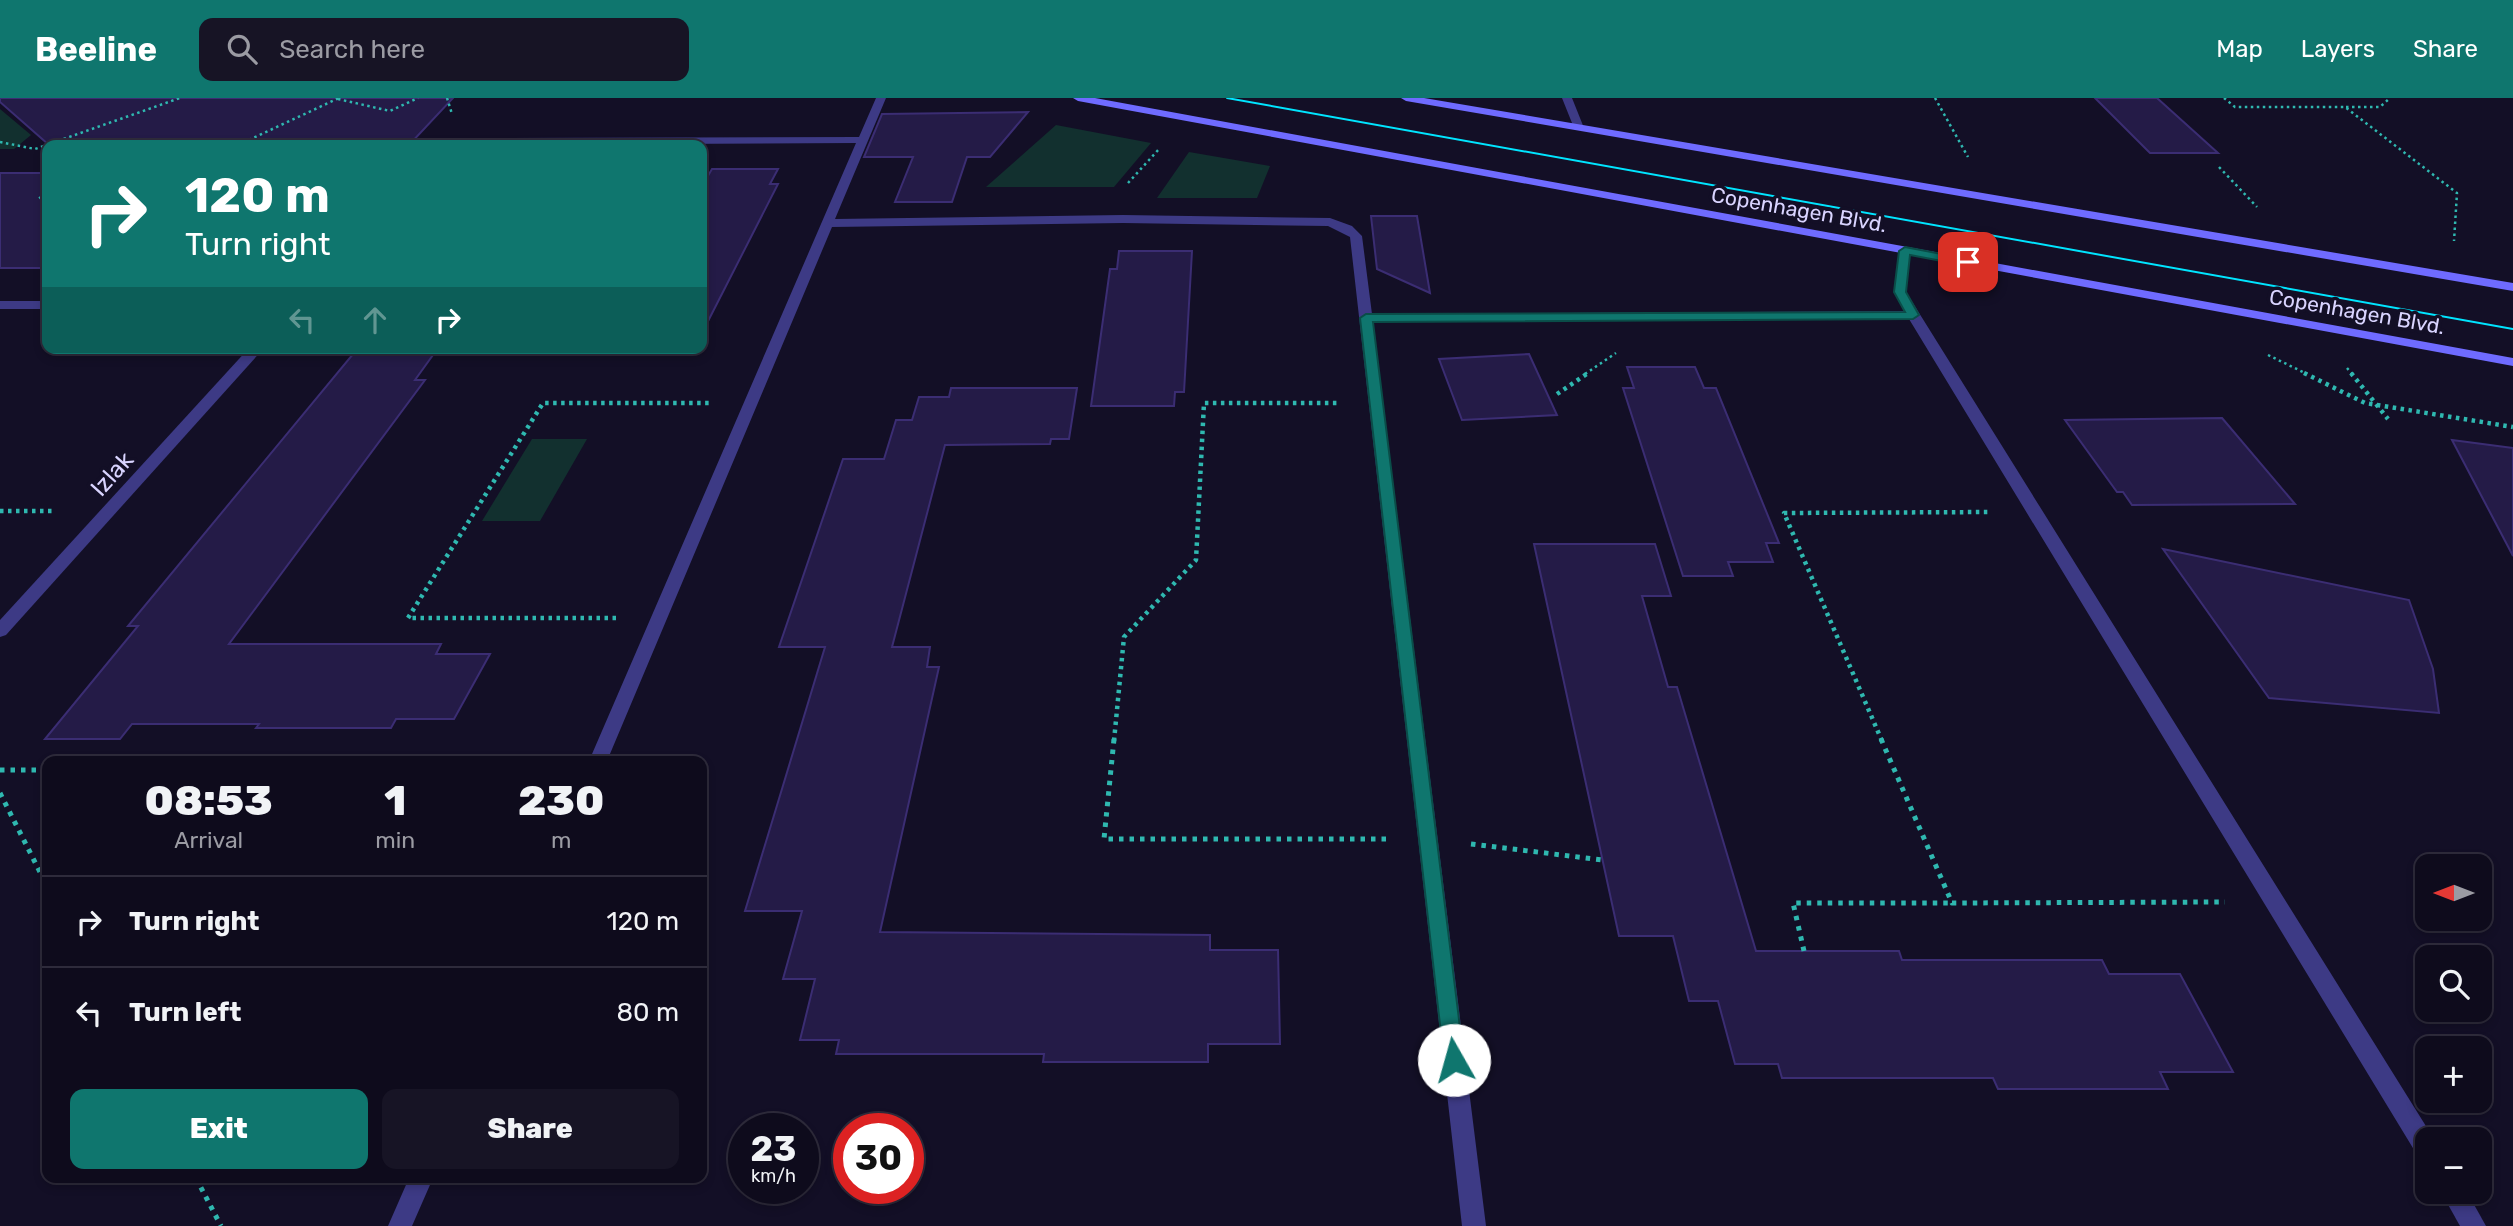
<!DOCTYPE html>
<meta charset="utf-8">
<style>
:root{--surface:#0e0b1c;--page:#171425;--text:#f1f3f6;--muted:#9b9ba3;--line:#2e2b3b;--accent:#0f766e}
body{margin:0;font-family:Rubik,sans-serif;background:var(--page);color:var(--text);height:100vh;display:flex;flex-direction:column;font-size:26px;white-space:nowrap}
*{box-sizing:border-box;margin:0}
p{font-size:23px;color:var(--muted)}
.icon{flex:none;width:38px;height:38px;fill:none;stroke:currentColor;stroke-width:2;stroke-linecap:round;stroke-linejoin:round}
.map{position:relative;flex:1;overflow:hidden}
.side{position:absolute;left:42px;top:658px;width:665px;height:427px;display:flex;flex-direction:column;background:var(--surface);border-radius:14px;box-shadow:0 4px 10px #0003,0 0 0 2px var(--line)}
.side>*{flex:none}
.hud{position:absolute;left:42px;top:42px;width:665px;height:214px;border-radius:14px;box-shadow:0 4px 10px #0003,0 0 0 2px var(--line);background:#0f766e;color:#fff;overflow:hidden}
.needle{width:46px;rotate:270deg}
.tools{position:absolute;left:2415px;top:756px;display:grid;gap:14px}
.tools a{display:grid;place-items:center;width:77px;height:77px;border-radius:14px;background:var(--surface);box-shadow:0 4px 10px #0003,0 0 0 2px var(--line);font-size:35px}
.speed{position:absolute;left:728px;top:1015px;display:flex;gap:14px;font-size:35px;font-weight:700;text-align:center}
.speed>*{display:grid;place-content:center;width:91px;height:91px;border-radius:50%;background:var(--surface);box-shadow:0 4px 10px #0003,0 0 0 2px var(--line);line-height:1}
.speed small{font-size:18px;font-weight:400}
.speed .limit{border:10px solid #d22;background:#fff;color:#111}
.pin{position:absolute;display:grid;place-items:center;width:60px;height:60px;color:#fff;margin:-30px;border-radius:14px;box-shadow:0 4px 10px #0006}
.me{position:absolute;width:77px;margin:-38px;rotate:353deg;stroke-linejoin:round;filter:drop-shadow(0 0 5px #0008)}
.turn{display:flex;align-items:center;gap:24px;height:147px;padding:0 28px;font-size:32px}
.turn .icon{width:91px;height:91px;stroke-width:2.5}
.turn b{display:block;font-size:49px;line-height:60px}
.lanes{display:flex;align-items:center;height:66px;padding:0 28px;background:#0003;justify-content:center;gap:35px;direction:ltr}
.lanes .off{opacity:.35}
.eta{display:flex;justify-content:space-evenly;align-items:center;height:119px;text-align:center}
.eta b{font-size:42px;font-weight:800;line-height:49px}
.button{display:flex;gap:14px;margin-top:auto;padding:14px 28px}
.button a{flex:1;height:80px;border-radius:14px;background:var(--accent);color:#fff;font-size:28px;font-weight:800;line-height:80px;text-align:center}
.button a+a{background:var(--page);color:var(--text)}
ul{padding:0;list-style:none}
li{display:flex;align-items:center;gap:21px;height:91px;padding:0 28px;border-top:2px solid var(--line)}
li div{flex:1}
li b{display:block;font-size:26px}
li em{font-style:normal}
header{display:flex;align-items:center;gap:42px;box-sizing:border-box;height:98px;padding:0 35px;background:var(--accent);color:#fff}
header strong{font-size:33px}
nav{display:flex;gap:38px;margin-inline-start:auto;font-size:24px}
.search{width:490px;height:63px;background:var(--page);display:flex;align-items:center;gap:18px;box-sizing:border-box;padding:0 24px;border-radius:14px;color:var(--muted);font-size:26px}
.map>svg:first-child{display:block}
.green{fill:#12302f}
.building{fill:#241b47;stroke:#3b2d73;stroke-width:2}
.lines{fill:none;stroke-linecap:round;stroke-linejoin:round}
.path-far2{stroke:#2fb8b0;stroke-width:2.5;stroke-dasharray:2.5 3.5;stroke-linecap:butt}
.path-far1{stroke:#2fb8b0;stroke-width:4.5;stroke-dasharray:3.5 4.5;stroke-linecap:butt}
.path{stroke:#2fb8b0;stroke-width:5;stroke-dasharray:4.5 6;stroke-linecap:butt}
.street{fill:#3d3a85;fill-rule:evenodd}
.secondary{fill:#6f6bff;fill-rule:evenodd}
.tram{stroke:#00e5ff;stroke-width:2}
.route{fill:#0f766e;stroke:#0a4d48;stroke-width:2}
.labels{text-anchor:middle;stroke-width:7;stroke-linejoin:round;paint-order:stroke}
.far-street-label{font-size:21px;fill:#d9d4ff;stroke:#130f26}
.street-label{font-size:24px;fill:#d9d4ff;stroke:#130f26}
</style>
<header>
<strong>Beeline</strong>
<div class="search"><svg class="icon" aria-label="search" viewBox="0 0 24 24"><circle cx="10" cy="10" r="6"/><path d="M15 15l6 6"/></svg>Search here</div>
<nav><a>Map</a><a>Layers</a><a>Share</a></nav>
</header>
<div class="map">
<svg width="2513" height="1128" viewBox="0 0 2513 1128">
<rect width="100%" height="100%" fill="#130f26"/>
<g class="green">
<path d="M0,11L31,37L14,51H0Z"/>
<path d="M1056,27L1151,45L1114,89H986Z"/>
<path d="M1189,54L1270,68L1257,100H1157Z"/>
<path d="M532,341H587L540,423H482Z"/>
</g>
<g class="building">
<path d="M0,0H453L409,47H49L0,4Z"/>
<path d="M2095,0H2157L2218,55H2150Z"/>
<path d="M1028,14L990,59H967L952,104H895L913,59H864L882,16Z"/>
<path d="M712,71H778L770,86H778L702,235V88Z"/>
<rect x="0" y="75" width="47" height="95"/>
<path d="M1371,118H1417L1430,195L1377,171Z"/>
<path d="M1119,153H1192L1184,294H1175L1174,308H1091L1110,171H1117Z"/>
<path d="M358,250H438L415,282H425L229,546H441L436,556H490L454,621H396L391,630H256L259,626H132L120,641H45L138,528H128Z"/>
<path d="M1529,256L1557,317L1462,322L1439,261Z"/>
<path d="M1627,269H1695L1704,290H1716L1779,445H1766L1773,464H1728L1733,478H1683L1623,290H1634Z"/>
<path d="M951,290H1077L1069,341H1051L1050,346L945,347L892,549H930L927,569H939L880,834L1210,837V852H1278L1280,946H1208V964H1043L1044,956H836L839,942H800L815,881H783L802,813H745L825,549H779L843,361H884L896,322H912L919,299H949Z"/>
<path d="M2222,320L2295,406L2132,407L2123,394H2117L2065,322Z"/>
<path d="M2452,342L2513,350V458Z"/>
<path d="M1534,446H1655L1671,498H1642L1668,589H1677L1756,853H1899L1902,862H2102L2109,876H2180L2233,974H2160L2168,991H1998L1993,980H1782L1778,966H1735L1718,903H1689L1673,838H1619Z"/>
<path d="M2163,451L2409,502L2433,571L2439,615L2269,600Z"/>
</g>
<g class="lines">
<g class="path-far2">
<path d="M447,0L452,16"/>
<path d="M1935,0L1968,59"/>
<path d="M2224,0L2235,9H2345L2457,95L2454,143"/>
<path d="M338,1L390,13L418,0"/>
<path d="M2346,9H2380L2390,0"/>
<path d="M68,41L83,47"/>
<path d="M0,44L35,51L180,0"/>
<path d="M238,47L339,0"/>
<path d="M2219,69L2257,109"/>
<path d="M1128,85L1160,50"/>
<path d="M47,90L39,98L47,110"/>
<path d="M2268,257L2307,276"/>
<path d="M2347,270L2352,276"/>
<path d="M1585,276L1616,255"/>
</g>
<g class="path-far1">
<path d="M2304,275L2365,305L2513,329"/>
<path d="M2351,275L2388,321"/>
<path d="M1557,296L1588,275"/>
<path d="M0,413H56"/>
<path d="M616,520H408L543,305H709"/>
<path d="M1114,643L1124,539L1196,462L1204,305H1337"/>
<path d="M1882,643L1784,415L1991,414"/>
</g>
<g class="path">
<path d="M1114,641L1104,741H1386"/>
<path d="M1881,641L1952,805L2225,804"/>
<path d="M0,672H47"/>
<path d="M0,695L47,788"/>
<path d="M1471,746L1603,762"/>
<path d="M1804,853L1793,805H1952"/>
<path d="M196,1080L221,1128"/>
</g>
<g class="street">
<path d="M876,0H886L835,121L1123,117L1330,120L1352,128L1362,138L1372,216L1904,213L1894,194L1899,153L1901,150H1909L1906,194L2434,1041H2427V1063L2419,1060L1909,221L1373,224L1486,1128H1462L1350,139L1328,128L1123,125L832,129L607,663H589L856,45L449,47L482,40L859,39Z"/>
<path d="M1562,0H1572L1584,30L1583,32L1574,30Z"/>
<rect x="0" y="203" width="47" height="8"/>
<path d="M249,250H264L6,537L0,539V522Z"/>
<path d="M409,1080H433L412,1128H388Z"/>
<path d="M2441,1094H2467L2486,1128H2460Z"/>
</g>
<g class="secondary">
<path d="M1073,0H1095L2513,260V268L1078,3Z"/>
<path d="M1401,0H1424L2513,185V193L1406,3Z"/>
</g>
<path class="tram" d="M1227,0L2513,231"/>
</g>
<path class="route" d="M1905,149L1968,161L1974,164L1968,168L1910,157L1906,194L1919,217L1913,221L1373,224L1464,962L1461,969L1454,972L1447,969L1444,962L1360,220L1366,216L1905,214L1894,194L1899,153Z"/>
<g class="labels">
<g class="far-street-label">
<text transform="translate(1799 112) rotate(10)" y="7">Copenhagen Blvd.</text>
<text transform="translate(2357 214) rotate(10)" y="7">Copenhagen Blvd.</text>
</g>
<g class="street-label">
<text transform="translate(112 376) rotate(-48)" y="8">Izlak</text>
</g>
</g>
</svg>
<div class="tools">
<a><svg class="needle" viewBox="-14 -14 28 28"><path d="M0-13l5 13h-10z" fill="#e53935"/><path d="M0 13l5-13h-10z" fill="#9b9ba3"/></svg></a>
<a><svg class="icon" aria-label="search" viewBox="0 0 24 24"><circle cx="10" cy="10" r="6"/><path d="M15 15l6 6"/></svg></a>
<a>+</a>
<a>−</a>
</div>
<div class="speed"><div>23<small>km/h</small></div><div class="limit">30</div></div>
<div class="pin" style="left:1968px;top:164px;background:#d93025"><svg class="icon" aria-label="arrive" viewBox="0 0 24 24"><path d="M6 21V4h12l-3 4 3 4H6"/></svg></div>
<svg class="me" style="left:1454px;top:962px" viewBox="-20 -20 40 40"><circle r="19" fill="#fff"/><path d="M0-13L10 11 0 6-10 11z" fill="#0f766e"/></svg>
<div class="hud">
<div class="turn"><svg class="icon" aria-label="right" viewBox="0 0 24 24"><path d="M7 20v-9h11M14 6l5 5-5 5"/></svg><div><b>120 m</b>Turn right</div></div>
<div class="lanes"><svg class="icon off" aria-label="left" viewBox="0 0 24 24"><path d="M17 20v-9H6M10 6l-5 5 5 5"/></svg><svg class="icon off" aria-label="ahead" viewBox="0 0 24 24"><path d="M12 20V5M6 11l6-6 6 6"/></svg><svg class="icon" aria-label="right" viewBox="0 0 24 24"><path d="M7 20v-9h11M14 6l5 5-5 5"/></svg></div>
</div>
<section class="side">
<div class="eta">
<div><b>08:53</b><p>Arrival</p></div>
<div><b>1</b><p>min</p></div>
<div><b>230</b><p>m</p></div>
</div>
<ul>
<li><svg class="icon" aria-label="right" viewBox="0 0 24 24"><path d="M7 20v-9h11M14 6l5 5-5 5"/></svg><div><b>Turn right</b></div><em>120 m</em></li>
<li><svg class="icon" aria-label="left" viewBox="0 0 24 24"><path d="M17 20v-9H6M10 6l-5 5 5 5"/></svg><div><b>Turn left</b></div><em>80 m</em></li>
</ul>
<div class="button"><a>Exit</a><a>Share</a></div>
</section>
</div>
